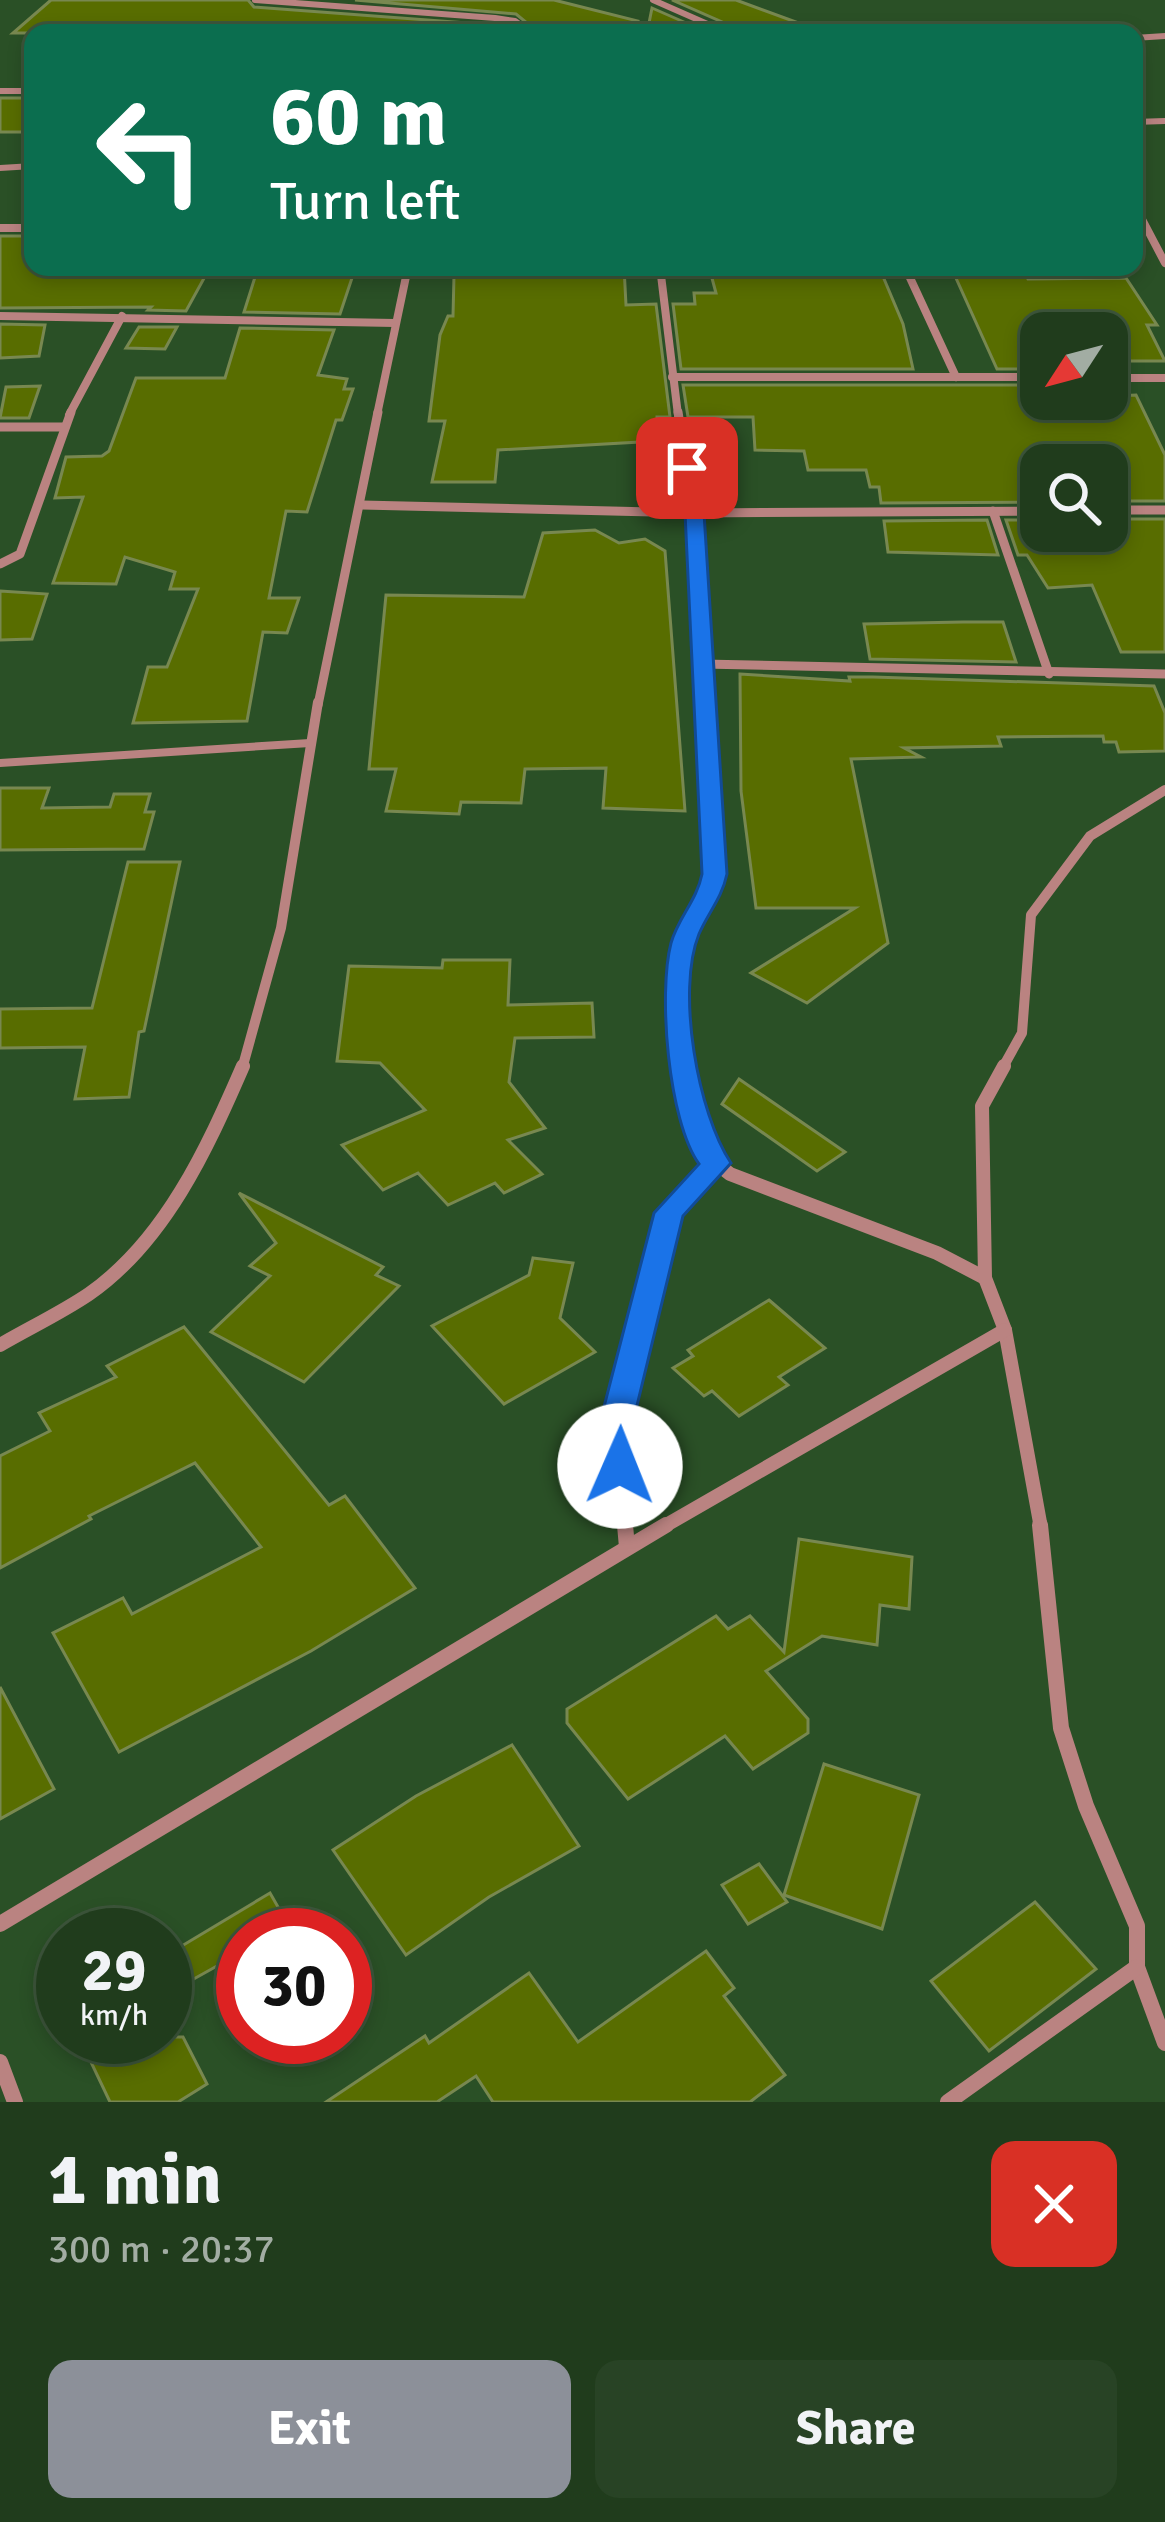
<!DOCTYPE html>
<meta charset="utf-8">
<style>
:root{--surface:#203c1c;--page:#284325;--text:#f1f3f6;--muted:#a2ada3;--line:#3d563b;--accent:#8c9099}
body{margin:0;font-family:Signika,sans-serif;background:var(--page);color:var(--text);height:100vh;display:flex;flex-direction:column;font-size:45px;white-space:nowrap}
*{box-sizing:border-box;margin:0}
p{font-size:39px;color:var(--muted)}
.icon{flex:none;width:66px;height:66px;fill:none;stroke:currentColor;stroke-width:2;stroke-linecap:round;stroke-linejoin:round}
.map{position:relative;height:2102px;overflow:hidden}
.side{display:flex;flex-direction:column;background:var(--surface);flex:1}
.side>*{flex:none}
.banner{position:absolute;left:24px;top:24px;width:1119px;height:252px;border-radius:24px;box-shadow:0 6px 18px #0003,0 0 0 3px var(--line);background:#0b6e4f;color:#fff;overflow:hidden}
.needle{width:78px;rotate:234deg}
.fabs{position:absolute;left:1020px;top:312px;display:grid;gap:24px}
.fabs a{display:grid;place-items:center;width:108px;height:108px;border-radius:24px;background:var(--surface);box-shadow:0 6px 18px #0003,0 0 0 3px var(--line);font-size:60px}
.speed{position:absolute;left:36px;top:1908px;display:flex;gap:24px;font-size:60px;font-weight:700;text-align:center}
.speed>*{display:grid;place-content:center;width:156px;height:156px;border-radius:50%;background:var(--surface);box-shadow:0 6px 18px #0003,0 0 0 3px var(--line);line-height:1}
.speed small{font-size:30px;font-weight:400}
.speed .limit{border:18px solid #d22;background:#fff;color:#111}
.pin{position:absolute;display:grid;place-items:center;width:102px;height:102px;color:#fff;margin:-51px;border-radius:24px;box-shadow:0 6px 18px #0006}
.me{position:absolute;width:132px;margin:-66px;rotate:1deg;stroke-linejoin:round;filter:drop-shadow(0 0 9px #0008)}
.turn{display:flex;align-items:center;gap:42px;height:252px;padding:0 48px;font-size:54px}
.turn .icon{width:156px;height:156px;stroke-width:2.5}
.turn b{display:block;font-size:84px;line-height:102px}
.round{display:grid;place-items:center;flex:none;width:126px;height:126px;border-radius:24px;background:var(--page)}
.overview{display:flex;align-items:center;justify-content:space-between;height:204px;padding:0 48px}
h1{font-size:72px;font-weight:700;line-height:90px}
.action{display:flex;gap:24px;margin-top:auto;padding:24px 48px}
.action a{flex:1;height:138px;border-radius:24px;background:var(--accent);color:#fff;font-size:48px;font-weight:700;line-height:138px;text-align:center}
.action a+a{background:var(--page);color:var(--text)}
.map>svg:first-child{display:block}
.building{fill:#586d00;stroke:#788850;stroke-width:3}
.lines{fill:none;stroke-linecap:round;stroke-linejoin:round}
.service{stroke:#ba8381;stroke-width:8}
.minor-far5{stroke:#ba8381;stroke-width:6}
.minor-far4{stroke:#ba8381;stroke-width:8}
.minor-far3{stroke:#ba8381;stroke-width:9}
.minor-far2{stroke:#ba8381;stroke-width:10}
.minor-far1{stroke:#ba8381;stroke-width:14}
.minor{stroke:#ba8381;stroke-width:16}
.tertiary{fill:#ba8381;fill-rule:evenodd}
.route{fill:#1a73e8;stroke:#114b97;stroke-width:3}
</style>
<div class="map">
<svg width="1165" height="2102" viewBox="0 0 1165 2102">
<rect width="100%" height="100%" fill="#2a5026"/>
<g class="building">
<path d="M51,0H248L254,7L494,25L519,33H13Z"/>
<path d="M355,0H554L638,21L636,33H539L516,14Z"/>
<path d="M672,0H736L815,29L814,33H735L731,26Z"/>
<path d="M652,8L709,33H647Z"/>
<rect x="0" y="98" width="33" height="34"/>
<path d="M0,236H33V271H208L186,311L148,310L151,307L0,308Z"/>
<path d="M464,267H624L626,305L656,304L670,417H657V441L498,450L495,482H432L445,421H429L440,335L448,316H453L454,276L465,277Z"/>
<path d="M709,267H879L903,324L913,369H681L673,304H695L694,293H716Z"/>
<path d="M951,267H1022L1028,279L1126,278L1157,325H1147L1165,361H1117L1107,333L1100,328H1041V369H997Z"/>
<path d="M294,270L354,272L340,314L244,312L256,274H293Z"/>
<path d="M0,324L45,325L39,356L0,358Z"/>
<path d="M139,327H177L165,349L126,348Z"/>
<path d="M240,328L334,330L318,375L347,379L344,389H353L342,420H336L307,512L286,511L269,598H299L287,633L263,632L247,721L133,723L148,667H167L198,589H170L175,572L125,557L116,584L53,583L83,497L55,498L66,457L102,456L109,451L136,378H225Z"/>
<path d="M683,385H1041V399L1136,395L1165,455V501H1107V465H1041V502L881,503L879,487H870L866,470H808L804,451L755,450L753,417H688Z"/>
<path d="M40,386L29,418H0L6,387Z"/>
<path d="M1107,519H1165V652H1121L1092,585L1048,588L1027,555H1018L1006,520H1041V531H1107Z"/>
<path d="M987,520L998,555L888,552L884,521Z"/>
<path d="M595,530L619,543L645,539L665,551L685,811L603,808L606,768L525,769L521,803L461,802L459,814L386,811L396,769H369L386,595L524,597L543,533Z"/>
<path d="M0,591L47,594L32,639L0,640Z"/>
<path d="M963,622H1003L1016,662L870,659L864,624Z"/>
<path d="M740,674L850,681L849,677H873L1154,686L1165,713V751L1119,752L1116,742H1104L1103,736L998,737L1001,746L904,748L921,757L851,759L888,943L807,1003L751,973L855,908H756L741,791Z"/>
<path d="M0,788H49L42,808L110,807L114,794H150L145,812H154L144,849L0,850Z"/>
<path d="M128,862H180L144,1031L139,1032L129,1097L75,1099L85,1047L0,1048V1009L92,1008Z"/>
<path d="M443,960H510L508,1005L592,1003L594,1037L515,1038L509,1082L545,1128L508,1140L542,1174L504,1193L495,1183L448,1205L418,1173L383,1190L342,1145L425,1110L380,1063L337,1061L349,966L442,968Z"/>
<path d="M739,1079L845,1152L817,1171L722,1104Z"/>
<path d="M239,1193L383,1267L376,1275L399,1286L304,1382L211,1332L270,1276L250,1266L276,1243Z"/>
<path d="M533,1258L573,1263L560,1318L595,1352L504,1404L432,1326L529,1275Z"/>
<path d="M769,1300L825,1348L779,1377L788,1385L739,1416L712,1391L704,1396L673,1368L693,1356L688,1350Z"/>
<path d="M184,1327L329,1505L345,1496L415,1588L311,1651L119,1752L53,1633L123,1598L132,1614L261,1547L195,1463L89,1516L91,1519L0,1568V1456L50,1431L39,1413L116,1377L107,1366Z"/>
<path d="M799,1539L912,1557L909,1609L880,1605L877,1645L822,1636L766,1671L808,1719V1733L753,1769L725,1736L628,1799L567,1723V1709L716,1616L728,1629L750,1616L784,1652Z"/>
<path d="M0,1687L54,1789L0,1819Z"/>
<path d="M512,1745L579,1846L489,1897L406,1955L333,1850L416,1796Z"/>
<path d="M824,1764L919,1795L882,1929L784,1895Z"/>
<path d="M759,1864L787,1902L748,1924L722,1885Z"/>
<path d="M270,1893L294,1935H243V2014L217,1966L165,1995V1956Z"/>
<path d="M1035,1902L1096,1969L989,2051L931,1981Z"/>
<path d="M706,1951L734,1988L724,1996L785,2075L750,2102H493L476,2076L437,2102H326L425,2036L429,2043L529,1973L578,2042Z"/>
<path d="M79,2037H183L207,2084L178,2102H110Z"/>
</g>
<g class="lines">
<path class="service" d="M0,763L310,743"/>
<g class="minor-far5">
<path d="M255,0L495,18L515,21L532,33"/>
<path d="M653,0L728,33"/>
<path d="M0,91H33"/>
<path d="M1134,122L1165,121"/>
</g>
<g class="minor-far4">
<path d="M1134,204L1165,263"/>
<path d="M0,228H33"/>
<path d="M660,267L678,415"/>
<path d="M905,267L956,377"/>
<path d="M0,316L395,323"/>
<path d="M672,377H1041"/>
<path d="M1107,378H1165"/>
<path d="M69,415L122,316"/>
<path d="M377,415L408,267"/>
</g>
<g class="minor-far3">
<path d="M678,412L694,513L705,705"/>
<path d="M0,427H63"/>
<path d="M362,505L694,513L1041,511"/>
<path d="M1107,510H1165"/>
<path d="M993,511L1049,674"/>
<path d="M0,564L20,554L71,412"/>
<path d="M702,664L1165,674"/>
<path d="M318,705L378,412"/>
</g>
<g class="minor-far2">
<path d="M242,1069L281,928L318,702"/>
<path d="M685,1069C680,1025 669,979 686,935C695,913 710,898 715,874L705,702"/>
<path d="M1002,1069L1022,1033L1031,915L1090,836L1165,790"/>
</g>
<g class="minor-far1">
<path d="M685,1066L707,1156L730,1174L937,1253L985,1278"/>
<path d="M1004,1066L982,1106L985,1278L1005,1330L1041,1528"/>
<path d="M0,1345C29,1328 61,1313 89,1294C165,1241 207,1149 243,1066"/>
<path d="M625,1528L616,1426L652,1269L669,1213L717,1163"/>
<path d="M661,1528L1005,1330"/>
</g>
<g class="minor">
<path d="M625,1525L627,1547"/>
<path d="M1040,1525L1061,1728L1086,1806L1137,1926V1967L1165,2043"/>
<path d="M0,1924L666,1525"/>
<path d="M0,2062L15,2102"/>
<path d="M948,2102L1137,1967"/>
</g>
<g class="tertiary">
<path d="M1165,33V39L1134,41V35Z"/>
<path d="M33,163V169L0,171V165Z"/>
</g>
</g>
<path class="route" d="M687,462L696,468L704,513L727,874C722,898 708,913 699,934C676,991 698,1114 731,1163L683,1216L632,1426L636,1466L631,1476L620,1480L608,1476L599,1426L654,1213L699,1164C668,1121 658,993 671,943C678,918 697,900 702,874L685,513L678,468Z"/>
</svg>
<div class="fabs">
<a><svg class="needle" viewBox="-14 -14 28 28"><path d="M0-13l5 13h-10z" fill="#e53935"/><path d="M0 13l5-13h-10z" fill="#a2ada3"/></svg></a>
<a><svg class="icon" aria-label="search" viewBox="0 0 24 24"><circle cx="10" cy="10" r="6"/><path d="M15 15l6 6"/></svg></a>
</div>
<div class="speed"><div>29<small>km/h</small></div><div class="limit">30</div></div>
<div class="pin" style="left:687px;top:468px;background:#d93025"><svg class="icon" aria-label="arrive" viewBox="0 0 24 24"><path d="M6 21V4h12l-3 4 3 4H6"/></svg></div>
<svg class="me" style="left:620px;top:1466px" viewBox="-20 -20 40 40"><circle r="19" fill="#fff"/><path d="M0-13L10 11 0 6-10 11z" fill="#1a73e8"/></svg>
<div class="banner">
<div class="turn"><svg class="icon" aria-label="left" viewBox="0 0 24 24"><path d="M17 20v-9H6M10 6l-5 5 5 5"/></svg><div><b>60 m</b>Turn left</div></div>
</div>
</div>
<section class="side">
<div class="overview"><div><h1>1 min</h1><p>300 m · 20:37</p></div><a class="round" style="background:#d93025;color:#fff"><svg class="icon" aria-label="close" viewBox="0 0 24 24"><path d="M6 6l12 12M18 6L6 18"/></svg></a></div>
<div class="action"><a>Exit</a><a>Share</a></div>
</section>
